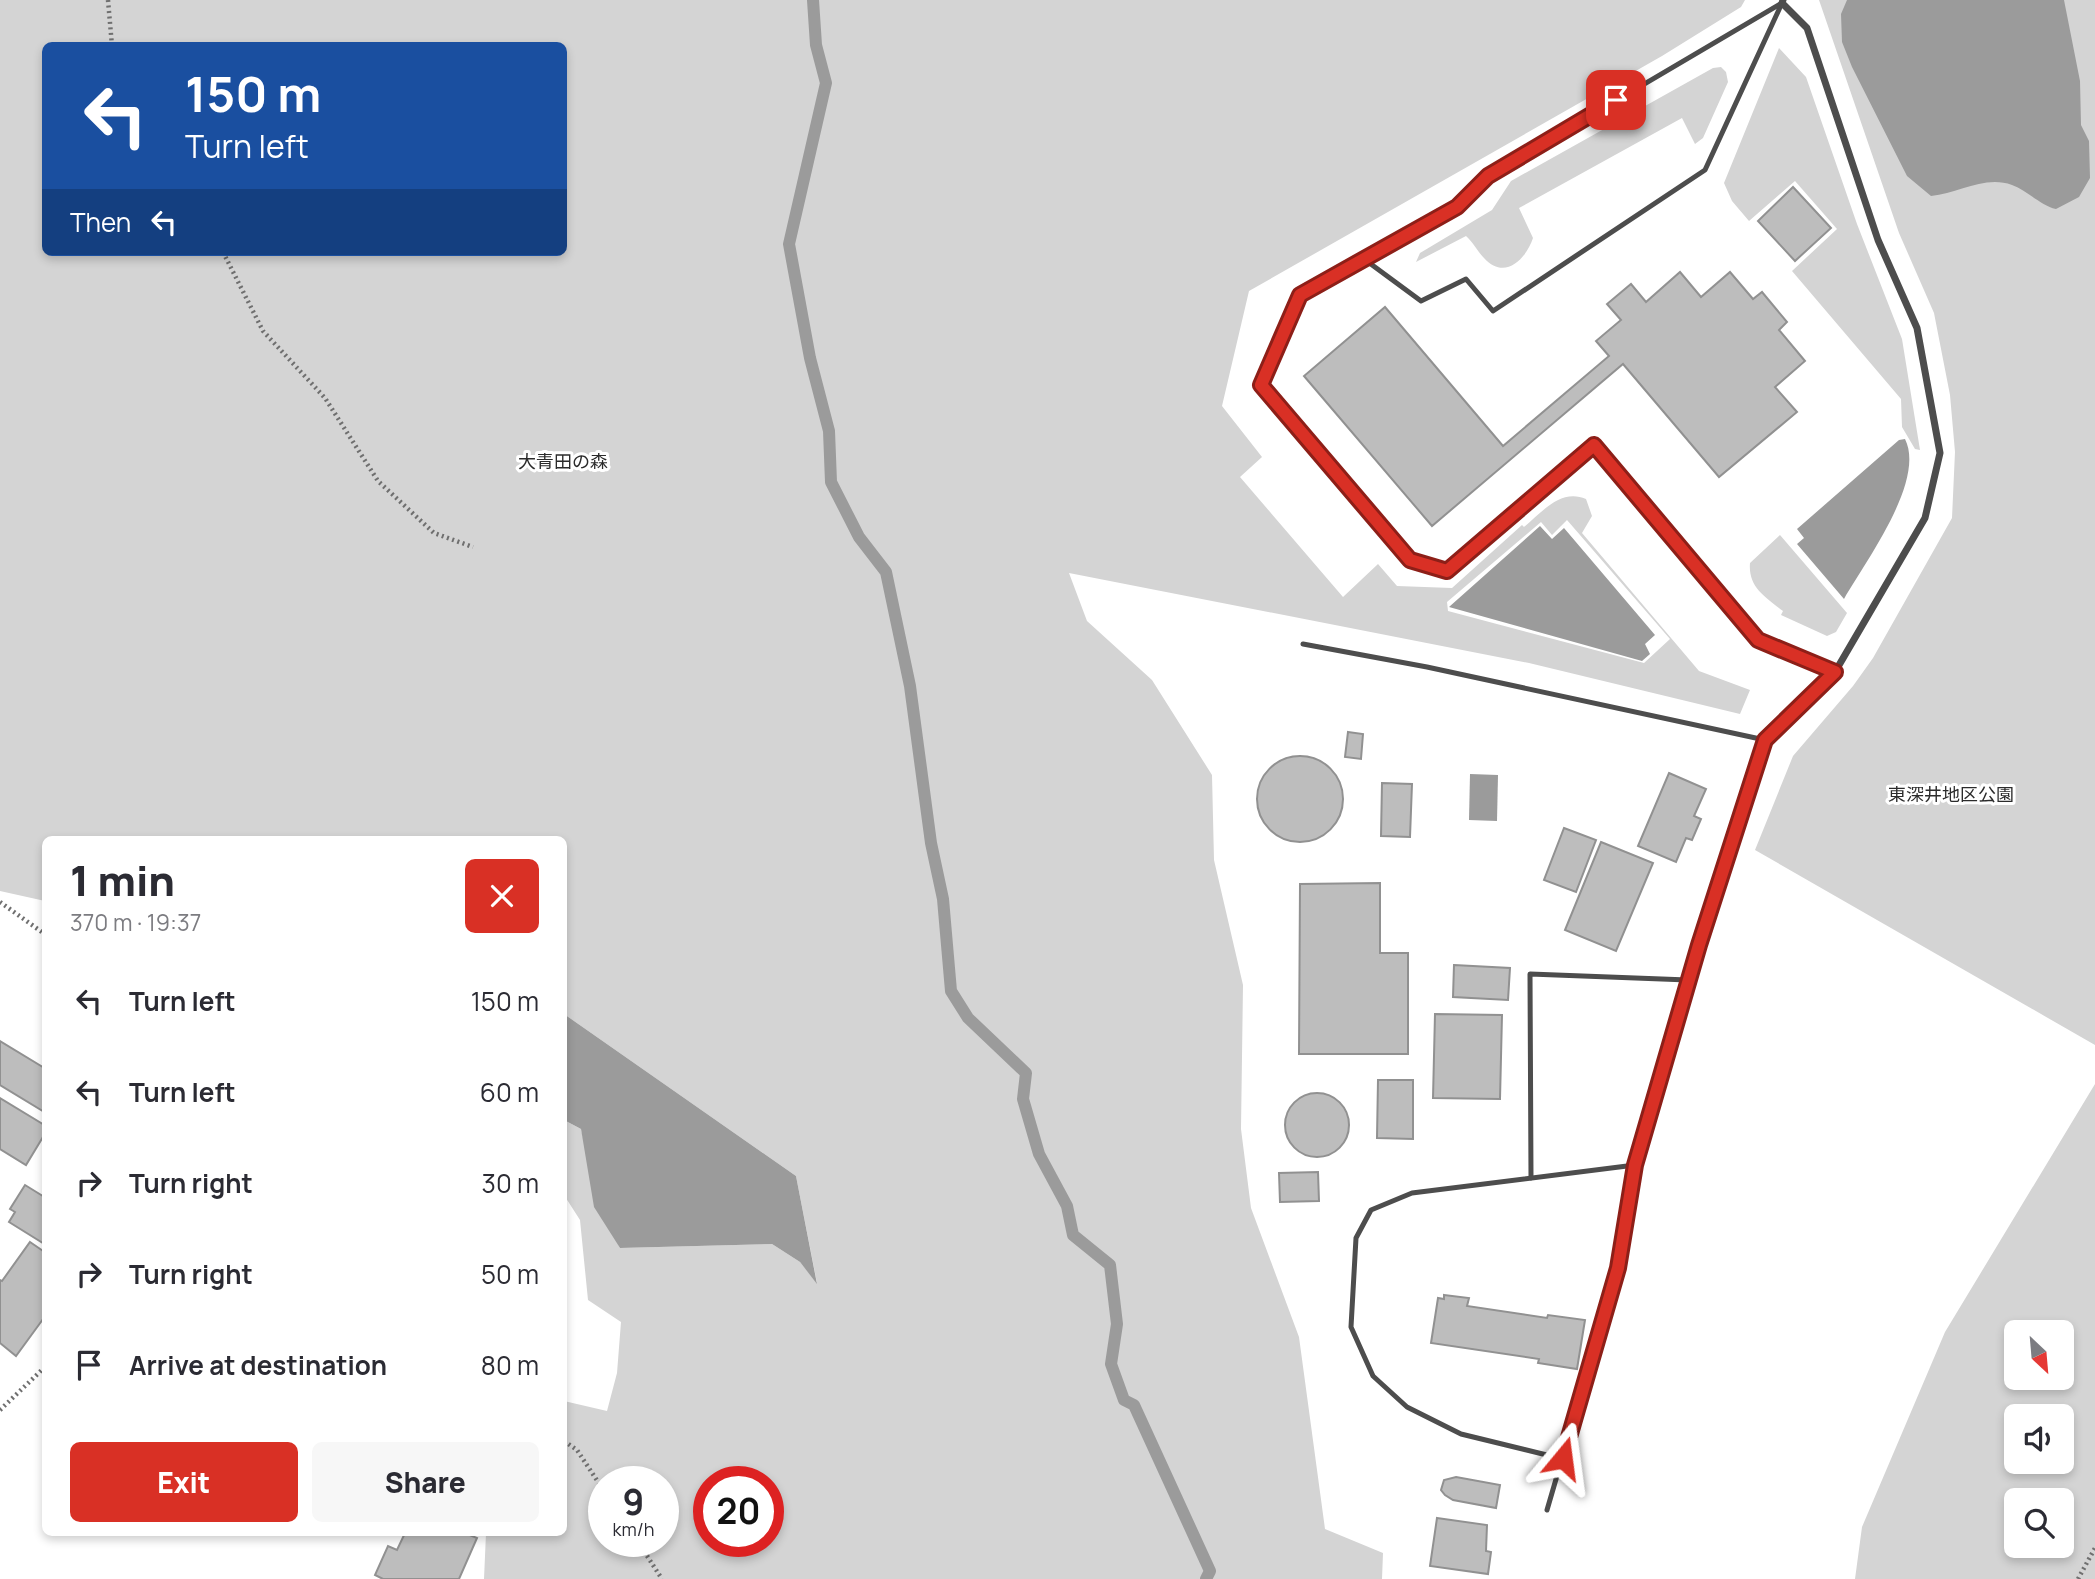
<!DOCTYPE html>
<meta charset="utf-8">
<style>
:root{--surface:#fff;--page:#f7f7f7;--text:#2b2b33;--muted:#7c7c81;--accent:#d93025}
body{margin:0;font-family:Manrope,"Noto Sans JP",sans-serif;background:var(--page);color:var(--text);height:100vh;display:flex;flex-direction:column;font-size:26px;white-space:nowrap}
*{box-sizing:border-box;margin:0}
p{font-size:23px;color:var(--muted)}
.icon{flex:none;width:38px;height:38px;fill:none;stroke:currentColor;stroke-width:2;stroke-linecap:round;stroke-linejoin:round}
.map{position:relative;flex:1;overflow:hidden}
.panel{position:absolute;left:42px;top:836px;width:525px;height:700px;display:flex;flex-direction:column;background:var(--surface);border-radius:10px;box-shadow:0 4px 10px #0003}
.panel>*{flex:none}
.guide{position:absolute;left:42px;top:42px;width:525px;height:214px;border-radius:10px;box-shadow:0 4px 10px #0003;background:#1a4fa0;color:#fff;overflow:hidden}
.needle{width:46px;rotate:154deg}
.fabs{position:absolute;left:2004px;top:1320px;display:grid;gap:14px}
.fabs a{display:grid;place-items:center;width:70px;height:70px;border-radius:10px;background:var(--surface);box-shadow:0 4px 10px #0003;font-size:35px}
.speed{position:absolute;left:588px;top:1466px;display:flex;gap:14px;font-size:35px;font-weight:700;text-align:center}
.speed>*{display:grid;place-content:center;width:91px;height:91px;border-radius:50%;background:var(--surface);box-shadow:0 4px 10px #0003;line-height:1}
.speed small{font-size:18px;font-weight:400}
.speed .limit{border:10px solid #d22;background:#fff;color:#111}
.pin{position:absolute;display:grid;place-items:center;width:60px;height:60px;color:#fff;margin:-30px;border-radius:14px;box-shadow:0 4px 10px #0006}
.me{position:absolute;width:77px;margin:-38px;rotate:16deg;stroke-linejoin:round;filter:drop-shadow(0 0 5px #0008)}
.turn{display:flex;align-items:center;gap:24px;height:147px;padding:0 28px;font-size:32px}
.turn .icon{width:91px;height:91px;stroke-width:2.5}
.turn b{display:block;font-size:49px;line-height:60px}
.then{display:flex;align-items:center;height:66px;padding:0 28px;background:#0003;gap:14px;font-size:26px}
.round{display:grid;place-items:center;flex:none;width:74px;height:74px;border-radius:10px;background:var(--page)}
.headline{display:flex;align-items:center;justify-content:space-between;height:119px;padding:0 28px}
h1{font-size:42px;font-weight:800;line-height:52px}
.button{display:flex;gap:14px;margin-top:auto;padding:14px 28px}
.button a{flex:1;height:80px;border-radius:10px;background:var(--accent);color:#fff;font-size:28px;font-weight:800;line-height:80px;text-align:center}
.button a+a{background:var(--page);color:var(--text)}
ul{padding:0;list-style:none}
li{display:flex;align-items:center;gap:21px;height:91px;padding:0 28px}
li div{flex:1}
li b{display:block;font-size:26px}
li em{font-style:normal}
.map>svg:first-child{display:block}
.green{fill:#d4d4d4;fill-rule:evenodd}
.water{fill:#9b9b9b}
.lines{fill:none;stroke-linecap:round;stroke-linejoin:round}
.stream{stroke:#9b9b9b;stroke-width:12}
.building{fill:#bdbdbd;stroke:#919191;stroke-width:2}
.path{stroke:#6f6f6f;stroke-width:4.5;stroke-dasharray:2 3.5;stroke-linecap:butt}
.lane{stroke:#4d4d4d;stroke-width:5}
.street{stroke:#4d4d4d;stroke-width:7}
.route-casing{stroke:#8d1f18;stroke-width:18}
.route{stroke:#d93025;stroke-width:12}
.labels{text-anchor:middle;stroke-width:6;stroke-linejoin:round;paint-order:stroke}
.park-label{font-size:18px;fill:#2b2b2b;stroke:#fff}
</style>
<div class="map">
<svg width="2095" height="1579" viewBox="0 0 2095 1579">
<rect width="100%" height="100%" fill="#fff"/>
<g class="green">
<path d="M0,0H1745L1741,7L1662,56L1249,291L1222,406L1262,457L1240,477L1343,597L1378,564L1397,586L1452,588L1522,525L1524,527C1542,512 1561,488 1586,499L1592,516L1582,533L1699,671L1750,690L1740,714L1529,663L1069,573L1087,621L1152,680L1212,775L1214,860L1243,985L1241,1129L1251,1208L1299,1337L1325,1529L1383,1553L1382,1579H484L486,1533H564V1401L607,1411L617,1373L621,1322L588,1300L580,1220L564,1195V1120L581,1129C590,1170 601,1212 620,1248L772,1244L800,1262L817,1283L796,1176L564,1014V840H46L45,901L0,891ZM46,46H564V252H46ZM1567,520L1670,639L1644,663L1448,611L1447,602L1541,522L1552,535ZM604,1482H663V1542H604ZM709,1482H768V1542H709Z"/>
<path d="M1819,0H2095V1045L1755,850L1793,756L1853,686L1873,658L1952,518L1955,452L1950,395L1934,313L1899,233Z"/>
<path d="M1779,48L1806,77L1857,224L1902,339L1920,450L1915,449L1902,427L1901,399L1792,271L1837,229L1795,181L1749,221L1732,201L1724,183Z"/>
<path d="M1721,67L1726,72L1728,82L1703,138L1695,144L1682,118L1519,208L1533,238C1526,259 1505,281 1484,258C1477,251 1474,243 1466,236L1416,262L1420,253L1492,210L1511,181L1713,68Z"/>
<path d="M1780,535L1847,613L1836,632L1827,636L1781,615L1783,611C1765,597 1748,587 1750,563Z"/>
<path d="M2095,1084V1579H1855L1862,1527L1945,1332ZM2016,1332H2062V1377H2016ZM2016,1416H2062V1461H2016ZM2016,1500H2062V1545H2016Z"/>
</g>
<g class="water">
<path d="M1847,0H2064L2080,81L2081,125L2089,141L2090,178L2079,197L2056,209C2040,205 2028,191 2012,185C1984,175 1958,194 1931,196L1907,176L1852,67L1842,42L1841,14Z"/>
<path d="M1905,439C1926,481 1865,562 1844,599L1797,544L1804,538L1797,529L1899,440Z"/>
<path d="M1540,526L1552,539L1564,528L1655,635L1645,644L1650,654L1642,661L1449,607Z"/>
<path d="M1470,774L1498,775L1497,821L1469,820Z"/>
<path d="M564,1014L796,1176L817,1284L800,1262L772,1244L620,1248L594,1207L581,1129L564,1120Z"/>
</g>
<g class="lines">
<path class="stream" d="M813,0L816,45L826,83L789,244L810,358L829,431L831,482L859,537L886,572L910,686L931,843L943,899L951,991L968,1018L1026,1073L1023,1099L1039,1154L1067,1206L1073,1235L1110,1265L1117,1324L1111,1364L1124,1400L1134,1405L1210,1571L1206,1579"/>
</g>
<g class="building">
<path d="M1793,187L1831,228L1795,261L1758,221Z"/>
<path d="M1680,272L1701,297L1730,272L1753,299L1762,292L1787,322L1779,330L1805,361L1775,387L1797,412L1719,477L1623,364L1432,526L1304,376L1385,307L1503,446L1609,356L1596,341L1621,320L1607,304L1631,284L1646,302Z"/>
<path d="M1348,732L1363,734L1361,759L1345,757Z"/>
<circle cx="1300" cy="799" r="43"/>
<path d="M1669,773L1706,789L1694,816L1701,819L1692,840L1686,838L1676,862L1638,846Z"/>
<path d="M1382,783L1412,784L1410,837L1381,836Z"/>
<path d="M1564,828L1596,840L1576,892L1544,880Z"/>
<path d="M1601,842L1653,863L1616,951L1565,930Z"/>
<path d="M1380,883V953H1408V1054H1299L1300,884Z"/>
<path d="M1454,965L1510,968L1508,1000L1453,997Z"/>
<path d="M1435,1014L1502,1015L1500,1099L1433,1098Z"/>
<path d="M0,1041L46,1069V1113L0,1085Z"/>
<path d="M1378,1080H1413V1139L1377,1138Z"/>
<circle cx="1317" cy="1125" r="32"/>
<path d="M0,1098L46,1126V1132L26,1165L0,1149Z"/>
<path d="M1318,1172L1319,1201L1280,1202L1279,1173Z"/>
<path d="M25,1185L46,1198V1245L9,1222L15,1212L10,1209Z"/>
<path d="M30,1242L46,1253V1315L16,1356L0,1343V1280L2,1281Z"/>
<path d="M1444,1295L1469,1298L1467,1306L1547,1318L1548,1315L1585,1320L1577,1369L1538,1363L1539,1359L1431,1343L1438,1298L1444,1299Z"/>
<path d="M1456,1477L1500,1485L1496,1508L1453,1500L1445,1495L1441,1490L1444,1480Z"/>
<path d="M1437,1518L1487,1525L1486,1551L1491,1552L1488,1574L1430,1566Z"/>
<path d="M405,1533H465L477,1538L459,1579H383L375,1575L388,1546L397,1550Z"/>
</g>
<g class="lines">
<g class="path">
<path d="M108,0L112,46"/>
<path d="M223,252L263,331L325,398L378,481L434,533L473,547"/>
<path d="M0,902L46,935"/>
<path d="M0,1410L46,1366"/>
<path d="M564,1441L577,1450L604,1491"/>
<path d="M638,1542L662,1579"/>
<path d="M2078,1579L2095,1548"/>
</g>
<g class="lane">
<path d="M1364,259L1421,301L1466,279L1493,311L1705,170L1782,3"/>
<path d="M1303,644L1427,667L1765,740"/>
<path d="M1531,1178L1530,974L1688,980"/>
<path d="M1563,1459L1461,1434L1407,1407L1373,1376L1351,1327L1356,1238L1371,1210L1412,1193L1635,1165"/>
<path d="M1547,1510L1618,1267L1635,1165L1699,945L1765,740L1835,672L1758,640L1594,445L1447,571L1410,560L1261,385L1300,295L1457,207L1488,176L1782,3"/>
</g>
<path class="street" d="M1783,0L1782,3L1807,28L1878,240L1917,328L1940,453L1925,518L1835,672"/>
</g>
<g class="lines">
<defs>
<path id="route" d="M1563,1458L1618,1268L1635,1165L1699,945L1765,740L1835,672L1758,640L1594,445L1447,571L1410,560L1261,385L1300,295L1457,207L1488,176L1616,100"/>
</defs>
<use href="#route" class="route-casing"/>
<use href="#route" class="route"/>
</g>
<g class="labels">
<g class="park-label">
<text x="563" y="468">大青田の森</text>
<text x="1951" y="801">東深井地区公園</text>
</g>
</g>
</svg>
<div class="fabs">
<a><svg class="needle" viewBox="-14 -14 28 28"><path d="M0-13l5 13h-10z" fill="#e53935"/><path d="M0 13l5-13h-10z" fill="#7c7c81"/></svg></a>
<a><svg class="icon" aria-label="sound" viewBox="0 0 24 24"><path d="M4 9h4l5-4v14l-5-4H4zM17 9q2 3 0 6"/></svg></a>
<a><svg class="icon" aria-label="search" viewBox="0 0 24 24"><circle cx="10" cy="10" r="6"/><path d="M15 15l6 6"/></svg></a>
</div>
<div class="speed"><div>9<small>km/h</small></div><div class="limit">20</div></div>
<div class="pin" style="left:1616px;top:100px;background:#d93025"><svg class="icon" aria-label="arrive" viewBox="0 0 24 24"><path d="M6 21V4h12l-3 4 3 4H6"/></svg></div>
<svg class="me" style="left:1563px;top:1458px" viewBox="-20 -20 40 40"><path d="M0-17L14 15 0 8-14 15z" fill="#d93025" stroke="#fff" stroke-width="4"/></svg>
<div class="guide">
<div class="turn"><svg class="icon" aria-label="left" viewBox="0 0 24 24"><path d="M17 20v-9H6M10 6l-5 5 5 5"/></svg><div><b>150 m</b>Turn left</div></div>
<div class="then">Then<svg class="icon" aria-label="left" viewBox="0 0 24 24"><path d="M17 20v-9H6M10 6l-5 5 5 5"/></svg></div>
</div>
<section class="panel">
<div class="headline"><div><h1>1 min</h1><p>370 m · 19:37</p></div><a class="round" style="background:#d93025;color:#fff"><svg class="icon" aria-label="close" viewBox="0 0 24 24"><path d="M6 6l12 12M18 6L6 18"/></svg></a></div>
<ul>
<li><svg class="icon" aria-label="left" viewBox="0 0 24 24"><path d="M17 20v-9H6M10 6l-5 5 5 5"/></svg><div><b>Turn left</b></div><em>150 m</em></li>
<li><svg class="icon" aria-label="left" viewBox="0 0 24 24"><path d="M17 20v-9H6M10 6l-5 5 5 5"/></svg><div><b>Turn left</b></div><em>60 m</em></li>
<li><svg class="icon" aria-label="right" viewBox="0 0 24 24"><path d="M7 20v-9h11M14 6l5 5-5 5"/></svg><div><b>Turn right</b></div><em>30 m</em></li>
<li><svg class="icon" aria-label="right" viewBox="0 0 24 24"><path d="M7 20v-9h11M14 6l5 5-5 5"/></svg><div><b>Turn right</b></div><em>50 m</em></li>
<li><svg class="icon" aria-label="arrive" viewBox="0 0 24 24"><path d="M6 21V4h12l-3 4 3 4H6"/></svg><div><b>Arrive at destination</b></div><em>80 m</em></li>
</ul>
<div class="button"><a>Exit</a><a>Share</a></div>
</section>
</div>
